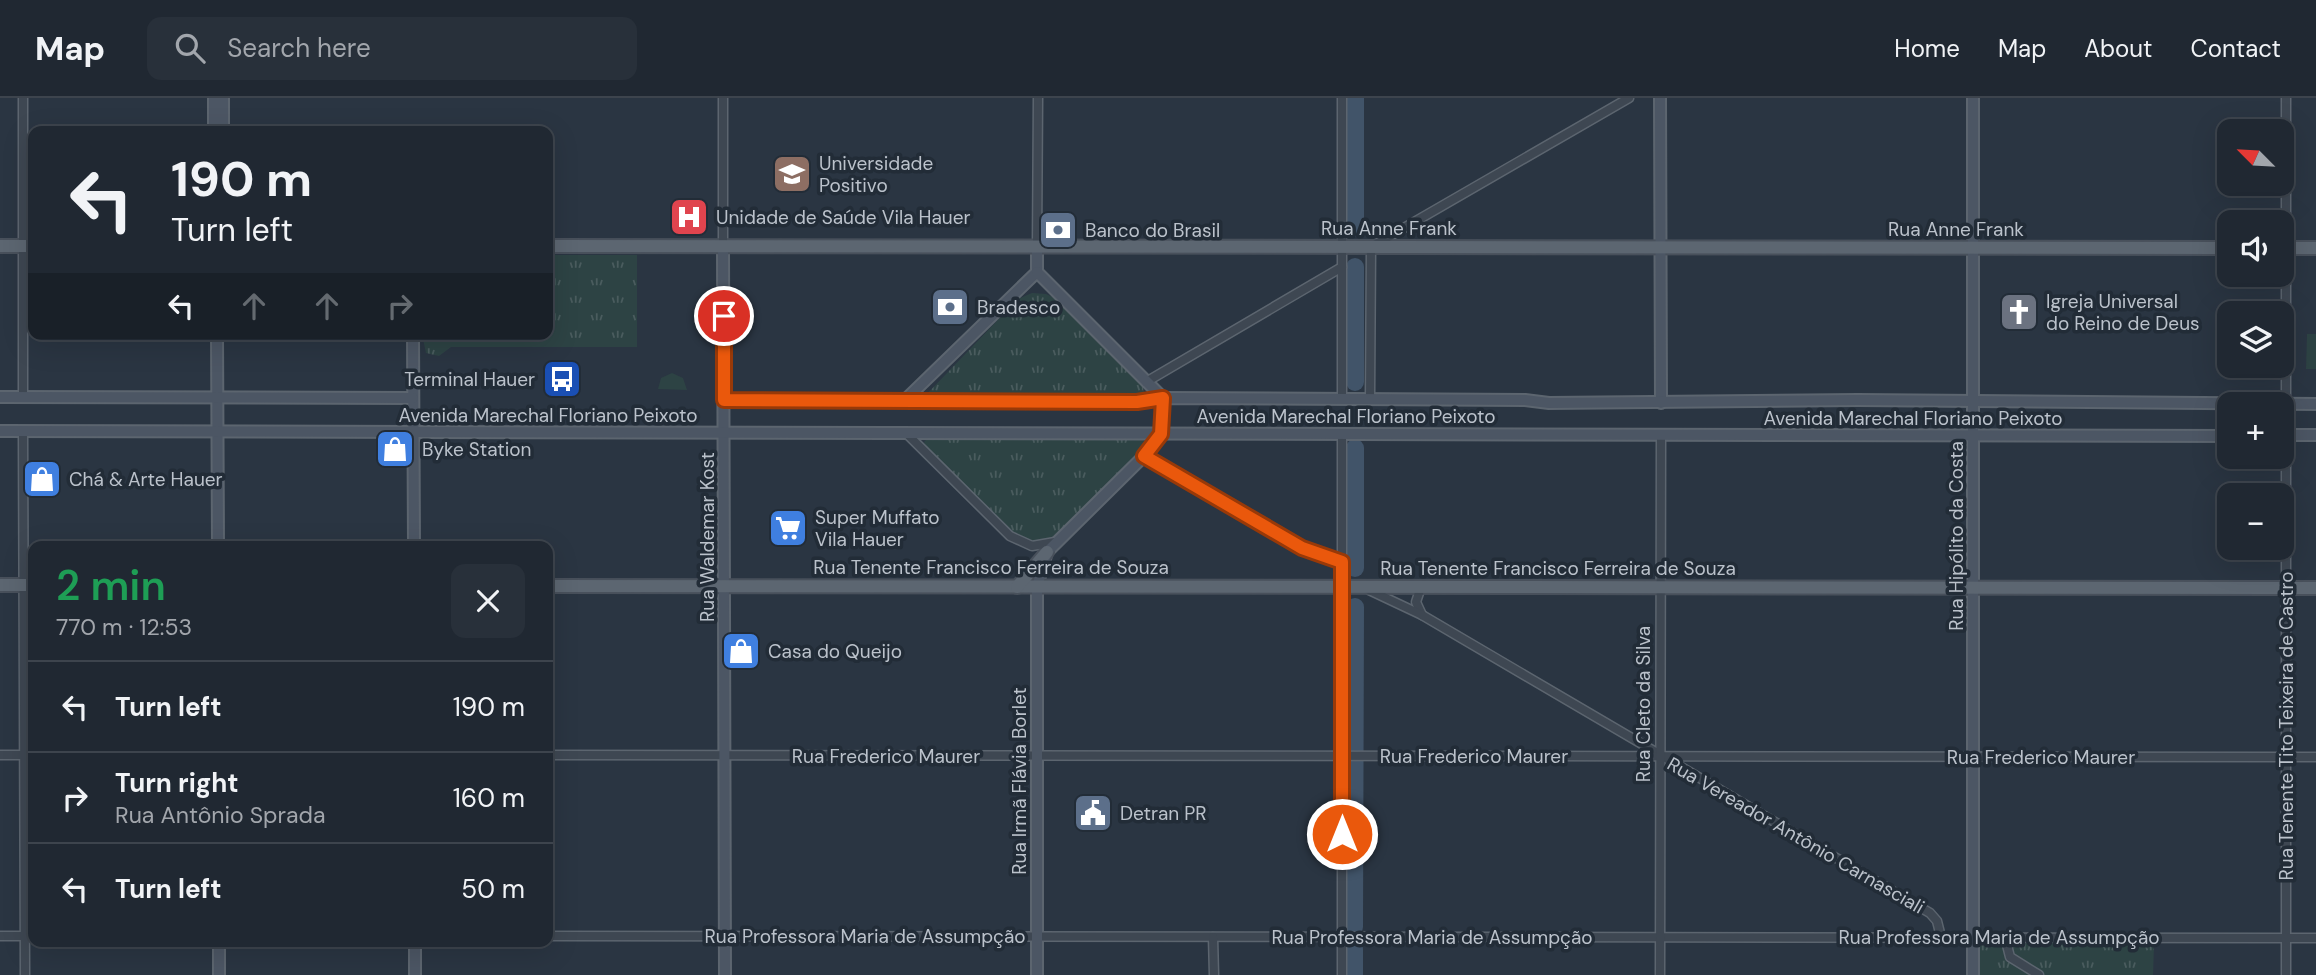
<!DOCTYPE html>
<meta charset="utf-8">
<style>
:root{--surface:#202832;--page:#28303a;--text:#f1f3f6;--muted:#a2a6ac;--line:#3d444d}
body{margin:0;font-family:"DM Sans",sans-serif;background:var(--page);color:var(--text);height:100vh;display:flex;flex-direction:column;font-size:26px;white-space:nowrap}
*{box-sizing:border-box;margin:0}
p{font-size:23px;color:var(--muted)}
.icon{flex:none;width:38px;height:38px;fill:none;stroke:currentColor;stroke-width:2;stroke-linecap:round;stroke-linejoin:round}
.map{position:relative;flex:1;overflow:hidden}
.sheet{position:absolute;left:28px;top:443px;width:525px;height:406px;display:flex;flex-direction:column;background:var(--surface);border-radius:14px;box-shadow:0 7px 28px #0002,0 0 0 2px var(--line)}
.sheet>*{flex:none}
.top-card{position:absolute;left:28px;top:28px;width:525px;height:214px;border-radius:14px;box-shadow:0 7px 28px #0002,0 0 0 2px var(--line);background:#202832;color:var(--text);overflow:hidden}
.needle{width:46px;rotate:294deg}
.fabs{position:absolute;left:2217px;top:21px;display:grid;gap:14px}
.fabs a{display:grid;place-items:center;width:77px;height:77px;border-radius:14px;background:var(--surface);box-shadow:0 7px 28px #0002,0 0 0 2px var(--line);font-size:35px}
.pin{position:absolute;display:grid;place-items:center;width:60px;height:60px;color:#fff;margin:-30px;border:4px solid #fff;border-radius:50%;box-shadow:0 2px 7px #0007}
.me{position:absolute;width:77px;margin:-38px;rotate:0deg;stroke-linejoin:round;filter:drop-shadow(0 0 5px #0008)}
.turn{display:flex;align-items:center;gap:24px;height:147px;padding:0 28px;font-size:32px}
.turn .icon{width:91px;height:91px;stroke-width:2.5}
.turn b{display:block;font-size:49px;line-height:60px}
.lanes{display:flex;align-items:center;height:66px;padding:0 28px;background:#0003;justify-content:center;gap:35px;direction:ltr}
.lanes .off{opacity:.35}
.round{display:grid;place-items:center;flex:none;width:74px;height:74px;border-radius:14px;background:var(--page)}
.overview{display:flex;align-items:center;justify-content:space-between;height:119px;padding:0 28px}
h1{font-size:42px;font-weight:600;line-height:52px;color:#1e9e55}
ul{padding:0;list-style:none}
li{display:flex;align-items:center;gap:21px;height:91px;padding:0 28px;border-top:2px solid var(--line)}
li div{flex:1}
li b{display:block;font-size:26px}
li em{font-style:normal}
header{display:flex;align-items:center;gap:42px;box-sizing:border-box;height:98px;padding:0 35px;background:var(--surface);border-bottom:2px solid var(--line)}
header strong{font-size:33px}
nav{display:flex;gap:38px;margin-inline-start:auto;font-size:24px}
.search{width:490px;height:63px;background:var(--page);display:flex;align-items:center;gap:18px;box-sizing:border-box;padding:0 24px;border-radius:14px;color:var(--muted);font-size:26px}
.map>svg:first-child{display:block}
.grass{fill:#2d4344}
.park{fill:url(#park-tufts)}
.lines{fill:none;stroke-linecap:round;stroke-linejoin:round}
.river{stroke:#415469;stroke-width:18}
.street-casing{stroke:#5c656f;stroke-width:11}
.secondary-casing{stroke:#5c656f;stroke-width:14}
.primary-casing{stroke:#48505b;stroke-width:16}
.street{stroke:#3e4752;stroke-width:8}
.secondary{stroke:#4c5664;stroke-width:10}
.primary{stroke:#5c6671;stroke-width:12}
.route-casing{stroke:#983908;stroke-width:18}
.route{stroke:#ea580c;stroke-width:12}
.labels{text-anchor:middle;stroke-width:7;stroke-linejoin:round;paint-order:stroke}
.poi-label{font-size:19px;fill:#bbc2cb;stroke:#222c37;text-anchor:start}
.street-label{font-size:19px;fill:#bbc2cb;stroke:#222c37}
</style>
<header>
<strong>Map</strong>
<div class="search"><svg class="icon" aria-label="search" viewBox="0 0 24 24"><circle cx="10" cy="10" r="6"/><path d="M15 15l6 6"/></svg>Search here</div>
<nav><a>Home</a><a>Map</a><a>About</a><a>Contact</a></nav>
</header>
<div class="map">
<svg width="2316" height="877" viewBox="0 0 2316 877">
<defs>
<pattern id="park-tufts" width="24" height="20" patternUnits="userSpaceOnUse" patternTransform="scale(1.75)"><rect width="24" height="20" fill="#2d4344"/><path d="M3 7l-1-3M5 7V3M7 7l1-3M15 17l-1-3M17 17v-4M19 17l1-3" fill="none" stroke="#4a5c5e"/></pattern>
</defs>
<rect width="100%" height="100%" fill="#2a3542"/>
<g class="grass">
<path d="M2307,236H2316V271H2306Z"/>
<path d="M672,275L683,280L687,292L658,291L661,280Z"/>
</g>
<g class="park">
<path d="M548,157H637V249H451L439,258L426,255L422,236H548Z"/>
<path d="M1032,195L1046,196L1059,202L1142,286L1145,297L1071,299L1066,295H940L936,299L925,298L1018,201Z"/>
<path d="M928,340L1141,341L1146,345L1136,360L1058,437C1045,447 1030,444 1016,437L926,349L924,344Z"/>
<path d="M1976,844L2154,846L2153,877H1976Z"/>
</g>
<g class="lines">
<g class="river">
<path d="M1355,130V0"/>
<path d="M1355,284V169"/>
<path d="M1355,470V350"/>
<path d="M1354,829L1355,509"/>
<path d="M1354,877V851"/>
</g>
<defs>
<g id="street">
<path d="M23,0V299"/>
<path d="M723,0V148"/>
<path d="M1037,149L1038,0"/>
<path d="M1146,284L1342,169"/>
<path d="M1342,301V0"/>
<path d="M1370,301L1371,149L1629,0"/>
<path d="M2286,306V0"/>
<path d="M23,333L25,877"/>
<path d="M907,336L1010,438L1032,448L1055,444"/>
<path d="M1144,358L1302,450L1342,464"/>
<path d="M1421,489L1416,504L1422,517"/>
<path d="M1369,492L1422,517L1930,815L1937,823L1941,839"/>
<path d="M0,657H33"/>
<path d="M548,657L2316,659"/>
<path d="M0,838H33"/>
<path d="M548,838L2316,840"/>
<path d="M1213,839L1214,877"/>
<path d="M2005,839L2010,859L2039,877"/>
<path d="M1342,877V337"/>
<path d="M1660,877L1661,336"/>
<path d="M2286,877V337"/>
</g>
<g id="secondary">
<path d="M214,0V33"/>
<path d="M223,0V33"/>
<path d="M1660,0L1661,305"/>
<path d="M723,148L725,877"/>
<path d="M1037,174V149"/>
<path d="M217,236L218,448"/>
<path d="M413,236L414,448"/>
<path d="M0,299L413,300"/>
<path d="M724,302L1137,304L1163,300L1525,302L1549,305L1858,302L2316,306"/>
<path d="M904,303L1037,174"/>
<path d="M0,333L2230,338"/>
<path d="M2282,337H2316"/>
<path d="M219,844V877"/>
<path d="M415,844V877"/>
<path d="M1037,877V489L1047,454L1144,358L1161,336L1163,300L1037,174"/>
<path d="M1973,877V0"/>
</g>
<g id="primary">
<path d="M0,148H33"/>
<path d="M548,148L2230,150"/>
<path d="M2282,150H2316"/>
<path d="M0,487H33"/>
<path d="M548,488L2316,490"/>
<path d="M1017,489L1047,454"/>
</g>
</defs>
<use href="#street" class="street-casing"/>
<use href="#secondary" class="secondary-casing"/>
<use href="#primary" class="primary-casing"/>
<use href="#street" class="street"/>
<use href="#secondary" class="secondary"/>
<use href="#primary" class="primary"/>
</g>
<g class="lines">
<defs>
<path id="route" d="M724,218V302L1137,304L1163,300L1161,336L1144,358L1302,450L1342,464V736"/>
</defs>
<use href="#route" class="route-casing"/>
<use href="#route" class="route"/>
</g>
<defs>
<symbol id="university-square" viewBox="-11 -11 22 22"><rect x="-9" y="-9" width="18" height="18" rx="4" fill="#8d6e63" stroke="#222c37"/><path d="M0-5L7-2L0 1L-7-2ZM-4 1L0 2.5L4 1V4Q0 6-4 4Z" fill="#fff"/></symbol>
<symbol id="hospital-square" viewBox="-11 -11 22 22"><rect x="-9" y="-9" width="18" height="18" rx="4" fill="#e0444e" stroke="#222c37"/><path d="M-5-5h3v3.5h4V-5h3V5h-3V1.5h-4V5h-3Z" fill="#fff"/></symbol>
<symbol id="bank-square" viewBox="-11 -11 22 22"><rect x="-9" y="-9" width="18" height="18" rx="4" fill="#5c6f8a" stroke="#222c37"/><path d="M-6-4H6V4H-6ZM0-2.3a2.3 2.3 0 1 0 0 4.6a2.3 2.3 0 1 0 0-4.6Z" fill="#fff"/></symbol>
<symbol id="church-square" viewBox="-11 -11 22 22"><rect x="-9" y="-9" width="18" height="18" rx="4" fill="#6b7280" stroke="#222c37"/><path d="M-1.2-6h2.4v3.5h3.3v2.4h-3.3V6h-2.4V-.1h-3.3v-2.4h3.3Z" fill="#fff"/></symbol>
<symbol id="bus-square" viewBox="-11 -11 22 22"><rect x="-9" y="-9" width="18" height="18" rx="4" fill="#1a4fb4" stroke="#222c37"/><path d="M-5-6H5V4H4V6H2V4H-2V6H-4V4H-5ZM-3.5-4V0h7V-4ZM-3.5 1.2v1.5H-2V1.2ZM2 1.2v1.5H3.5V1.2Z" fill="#fff"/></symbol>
<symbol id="shop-square" viewBox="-11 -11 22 22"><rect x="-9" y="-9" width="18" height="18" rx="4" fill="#3f7fe0" stroke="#222c37"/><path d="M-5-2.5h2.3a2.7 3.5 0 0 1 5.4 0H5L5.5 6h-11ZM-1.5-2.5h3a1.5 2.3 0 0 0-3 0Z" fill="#fff"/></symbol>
<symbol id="supermarket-square" viewBox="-11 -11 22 22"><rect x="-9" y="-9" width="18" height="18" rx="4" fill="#3f7fe0" stroke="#222c37"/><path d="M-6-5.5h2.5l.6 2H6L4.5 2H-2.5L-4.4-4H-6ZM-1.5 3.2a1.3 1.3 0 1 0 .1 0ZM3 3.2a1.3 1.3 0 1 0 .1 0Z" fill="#fff"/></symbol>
<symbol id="civic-square" viewBox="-11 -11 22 22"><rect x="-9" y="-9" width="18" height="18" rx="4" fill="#5c6f8a" stroke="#222c37"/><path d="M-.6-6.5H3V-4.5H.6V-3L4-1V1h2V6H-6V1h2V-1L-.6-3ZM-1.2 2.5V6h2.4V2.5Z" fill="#fff"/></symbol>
</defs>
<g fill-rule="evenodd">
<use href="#university-square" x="770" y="54" width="44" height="44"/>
<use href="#hospital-square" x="667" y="97" width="44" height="44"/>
<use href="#bank-square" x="1036" y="110" width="44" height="44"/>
<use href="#bank-square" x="928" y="187" width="44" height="44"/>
<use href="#church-square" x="1997" y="192" width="44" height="44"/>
<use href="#bus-square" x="540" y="259" width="44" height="44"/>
<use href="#shop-square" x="373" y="329" width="44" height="44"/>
<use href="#shop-square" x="20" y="359" width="44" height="44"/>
<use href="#supermarket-square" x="766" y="408" width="44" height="44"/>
<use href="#shop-square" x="719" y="531" width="44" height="44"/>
<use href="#civic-square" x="1071" y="693" width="44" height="44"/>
</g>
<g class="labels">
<g class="poi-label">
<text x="819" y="72">Universidade<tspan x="819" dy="22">Positivo</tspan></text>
<text x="716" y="126">Unidade de Saúde Vila Hauer</text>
<text x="1085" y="139">Banco do Brasil</text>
<text x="2046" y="210">Igreja Universal<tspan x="2046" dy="22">do Reino de Deus</tspan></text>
<text x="977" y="216">Bradesco</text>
<text x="535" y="288" text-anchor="end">Terminal Hauer</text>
<text x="422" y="358">Byke Station</text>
<text x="69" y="388">Chá &amp; Arte Hauer</text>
<text x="815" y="426">Super Muffato<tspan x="815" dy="22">Vila Hauer</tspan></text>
<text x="768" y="560">Casa do Queijo</text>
<text x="1120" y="722">Detran PR</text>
</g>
<g class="street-label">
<text x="1389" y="137">Rua Anne Frank</text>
<text x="1956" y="138">Rua Anne Frank</text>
<text x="548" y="324">Avenida Marechal Floriano Peixoto</text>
<text x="1346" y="325">Avenida Marechal Floriano Peixoto</text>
<text x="1913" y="327">Avenida Marechal Floriano Peixoto</text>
<text transform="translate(1956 438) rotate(-90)" y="7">Rua Hipólito da Costa</text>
<text transform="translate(707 439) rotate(-90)" y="7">Rua Waldemar Kost</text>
<text x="991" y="476">Rua Tenente Francisco Ferreira de Souza</text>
<text x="1558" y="477">Rua Tenente Francisco Ferreira de Souza</text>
<text transform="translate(1643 606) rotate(-90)" y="7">Rua Cleto da Silva</text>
<text transform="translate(2286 628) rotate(-90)" y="7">Rua Tenente Tito Teixeira de Castro</text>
<text x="886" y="665">Rua Frederico Maurer</text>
<text x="1474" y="665">Rua Frederico Maurer</text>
<text x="2041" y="666">Rua Frederico Maurer</text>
<text transform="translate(1019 683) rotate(-90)" y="7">Rua Irmã Flávia Borlet</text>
<text transform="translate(1796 737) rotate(30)" y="7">Rua Vereador Antônio Carnasciali</text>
<text x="865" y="845">Rua Professora Maria de Assumpção</text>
<text x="1432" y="846">Rua Professora Maria de Assumpção</text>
<text x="1999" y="846">Rua Professora Maria de Assumpção</text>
</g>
</g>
</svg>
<div class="fabs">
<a><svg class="needle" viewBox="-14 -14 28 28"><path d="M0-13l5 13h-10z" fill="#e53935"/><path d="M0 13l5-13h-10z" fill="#a2a6ac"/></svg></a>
<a><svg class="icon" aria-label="sound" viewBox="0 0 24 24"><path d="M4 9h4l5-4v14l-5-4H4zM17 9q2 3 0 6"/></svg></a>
<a><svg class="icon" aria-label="layers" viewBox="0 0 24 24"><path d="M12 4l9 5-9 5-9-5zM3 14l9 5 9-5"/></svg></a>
<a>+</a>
<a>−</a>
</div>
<div class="pin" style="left:724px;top:218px;background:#d93025"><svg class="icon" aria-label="arrive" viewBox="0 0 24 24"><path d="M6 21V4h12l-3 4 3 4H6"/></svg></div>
<svg class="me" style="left:1342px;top:736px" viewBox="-20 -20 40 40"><circle r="17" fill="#ea580c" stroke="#fff" stroke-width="3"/><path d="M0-11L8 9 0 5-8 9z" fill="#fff"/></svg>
<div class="top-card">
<div class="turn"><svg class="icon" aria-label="left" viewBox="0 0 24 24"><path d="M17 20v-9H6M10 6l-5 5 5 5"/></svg><div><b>190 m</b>Turn left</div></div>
<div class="lanes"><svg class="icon" aria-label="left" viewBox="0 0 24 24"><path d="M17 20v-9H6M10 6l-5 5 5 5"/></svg><svg class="icon off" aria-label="ahead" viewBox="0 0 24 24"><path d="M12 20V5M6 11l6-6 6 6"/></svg><svg class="icon off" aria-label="ahead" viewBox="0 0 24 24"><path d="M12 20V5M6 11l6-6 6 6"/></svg><svg class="icon off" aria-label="right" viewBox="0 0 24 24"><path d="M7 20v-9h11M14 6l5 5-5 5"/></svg></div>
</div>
<section class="sheet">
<div class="overview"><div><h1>2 min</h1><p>770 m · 12:53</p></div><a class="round"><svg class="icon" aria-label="close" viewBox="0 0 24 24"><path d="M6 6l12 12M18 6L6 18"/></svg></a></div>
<ul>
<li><svg class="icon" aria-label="left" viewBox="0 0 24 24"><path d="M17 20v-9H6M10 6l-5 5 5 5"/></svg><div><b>Turn left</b></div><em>190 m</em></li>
<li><svg class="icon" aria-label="right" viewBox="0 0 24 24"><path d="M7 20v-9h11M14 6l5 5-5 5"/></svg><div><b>Turn right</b><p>Rua Antônio Sprada</p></div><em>160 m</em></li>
<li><svg class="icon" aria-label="left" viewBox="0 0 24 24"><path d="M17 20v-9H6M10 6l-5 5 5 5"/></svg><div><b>Turn left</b></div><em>50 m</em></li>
</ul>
</section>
</div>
